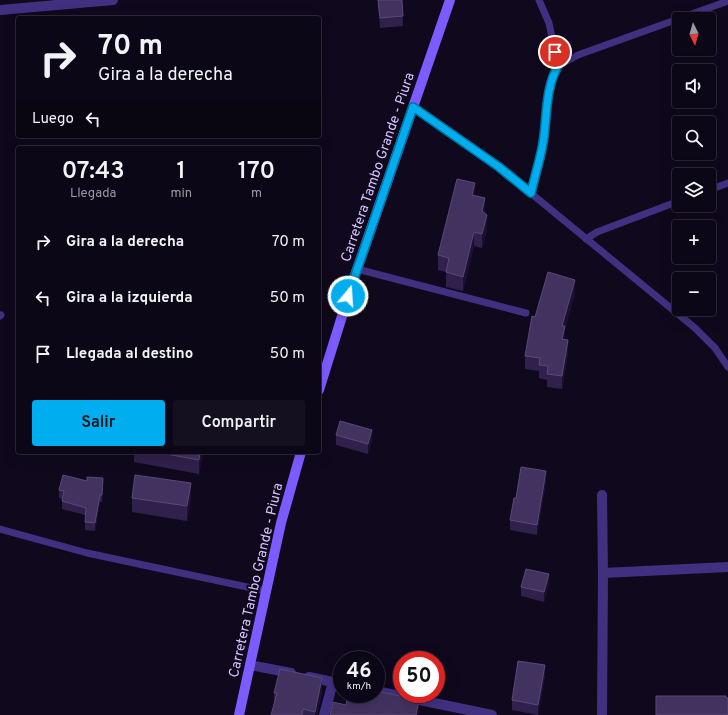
<!DOCTYPE html>
<html lang="es">
<meta charset="utf-8">
<style>
:root{--surface:#0c0716;--page:#15101f;--text:#f1f3f6;--muted:#9a99a1;--line:#2c2835;--accent:#00aef0}
body{margin:0;font-family:Overpass,sans-serif;background:var(--page);color:var(--text);height:100vh;display:flex;flex-direction:column;font-size:15px;white-space:nowrap}
*{box-sizing:border-box;margin:0}
p{font-size:13px;color:var(--muted)}
.icon{flex:none;width:22px;height:22px;fill:none;stroke:currentColor;stroke-width:2;stroke-linecap:round;stroke-linejoin:round}
.map{position:relative;flex:1;overflow:hidden}
.details{position:absolute;left:16px;top:146px;width:305px;height:308px;display:flex;flex-direction:column;background:var(--surface);border-radius:4px;box-shadow:0 4px 16px #0002,0 0 0 1px var(--line)}
.details>*{flex:none}
.banner{position:absolute;left:16px;top:16px;width:305px;height:122px;border-radius:4px;box-shadow:0 4px 16px #0002,0 0 0 1px var(--line);background:#0c0716;color:var(--text);overflow:hidden}
.needle{width:26px;rotate:175deg}
.controls{position:absolute;left:672px;top:12px;display:grid;gap:8px}
.controls a{display:grid;place-items:center;width:44px;height:44px;border-radius:4px;background:var(--surface);box-shadow:0 4px 16px #0002,0 0 0 1px var(--line);font-size:20px}
.speed{position:absolute;left:333px;top:651px;display:flex;gap:8px;font-size:20px;font-weight:700;text-align:center}
.speed>*{display:grid;place-content:center;width:52px;height:52px;border-radius:50%;background:var(--surface);box-shadow:0 4px 16px #0002,0 0 0 1px var(--line);line-height:1}
.speed small{font-size:10px;font-weight:400}
.speed .limit{border:6px solid #d22;background:#fff;color:#111}
.pin{position:absolute;display:grid;place-items:center;width:34px;height:34px;color:#fff;margin:-17px;border:2px solid #fff;border-radius:50%;box-shadow:0 1px 4px #0007}
.me{position:absolute;width:44px;margin:-22px;rotate:18deg;stroke-linejoin:round;filter:drop-shadow(0 0 3px #0008)}
.turn{display:flex;align-items:center;gap:14px;height:84px;padding:0 16px;font-size:18px}
.turn .icon{width:52px;height:52px;stroke-width:2.5}
.turn b{display:block;font-size:28px;line-height:34px}
.then{display:flex;align-items:center;height:38px;padding:0 16px;background:#0003;gap:8px;font-size:15px}
.eta{display:flex;justify-content:space-evenly;align-items:center;height:68px;text-align:center}
.eta b{font-size:24px;font-weight:600;line-height:28px}
.button{display:flex;gap:8px;margin-top:auto;padding:8px 16px}
.button a{flex:1;height:46px;border-radius:4px;background:var(--accent);color:#111;font-size:16px;font-weight:600;line-height:46px;text-align:center}
.button a+a{background:var(--page);color:var(--text)}
ul{padding:0;list-style:none}
li{display:flex;align-items:center;gap:12px;height:56px;padding:0 16px}
li div{flex:1}
li b{display:block;font-size:15px}
li em{font-style:normal}
.map>svg:first-child{display:block}
.lines{fill:none;stroke-linecap:round;stroke-linejoin:round}
.service{stroke:#413080;stroke-width:7}
.minor{stroke:#413080;stroke-width:10}
.secondary{stroke:#7d5cff;stroke-width:10}
.wall{fill:#30204c}
.shaded-wall{fill:#1c1031}
.building{fill:#423260;stroke:#594979}
.route-casing{stroke:#00719c;stroke-width:10}
.route{stroke:#00aef0;stroke-width:7}
.labels{text-anchor:middle;stroke-width:4;stroke-linejoin:round;paint-order:stroke}
.street-label{font-size:14px;fill:#d6c5ff;stroke:#10091d}
</style>
<div class="map">
<svg width="728" height="715" viewBox="0 0 728 715">
<rect width="100%" height="100%" fill="#10091d"/>
<g class="lines">
<g class="service">
<path d="M539,0L549,23L558,66"/>
<path d="M413,107L499,167L695,328L715,348L728,367"/>
<path d="M709,190L728,183"/>
<path d="M531,193L544,137L548,97L552,76L558,66L578,55L728,1"/>
<path d="M586,239L597,232L679,201"/>
<path d="M357,269L526,313"/>
<path d="M0,316L1,315"/>
<path d="M0,529L87,553L266,591"/>
</g>
<g class="minor">
<path d="M0,10L113,0"/>
<path d="M602,495L603,573"/>
<path d="M250,665L291,673"/>
<path d="M309,677L342,684"/>
<path d="M376,691L492,715"/>
<path d="M324,715L333,682"/>
<path d="M602,715L603,573L728,567"/>
</g>
<g class="secondary">
<path d="M319,390L353,281L450,0"/>
<path d="M239,715L281,523L301,452"/>
</g>
</g>
<g class="wall">
<path d="M378,0H402L403,26L380,28Z"/>
<rect x="194" y="136" width="16" height="1"/>
<path d="M475,195L485,213L487,230L482,248L474,246L463,291L446,287V272L438,270V255Z"/>
<path d="M575,293L565,329V340L568,353L562,389L547,387V380L539,378V371L525,369V356L535,317Z"/>
<path d="M336,435L372,440L368,454L336,445Z"/>
<path d="M134,452H203L199,474L134,462Z"/>
<path d="M87,481L103,485L102,502H100L95,531L85,530V515L62,509V499L59,498V490Z"/>
<path d="M546,481L537,535L510,530V520L516,498Z"/>
<path d="M191,497L187,521L132,512V498Z"/>
<path d="M549,584L544,602L521,596V587Z"/>
<path d="M545,675L538,715L512,710V700Z"/>
<path d="M322,691L317,715H271L274,705V693Z"/>
</g>
<g class="shaded-wall">
<path d="M475,183V198L472,195Z"/>
<path d="M485,198V213L482,226V211Z"/>
<path d="M487,215V230L482,248V234Z"/>
<path d="M474,232V246L463,291V277Z"/>
<path d="M575,280V293L565,329V340L562,352V326Z"/>
<path d="M568,340V353L562,389V376Z"/>
<path d="M372,430V440L368,454V444Z"/>
<path d="M200,452H203L199,474V460Z"/>
<path d="M546,471V481L537,535V525Z"/>
<path d="M103,478V485L102,502V495Z"/>
<path d="M191,483V497L187,521V506Z"/>
<path d="M100,495V502L95,531V523Z"/>
<path d="M549,574V584L544,602V592Z"/>
<path d="M545,665V675L538,715V705Z"/>
<path d="M322,678V691L317,715H315V712Z"/>
<path d="M419,700V715H416Z"/>
</g>
<g class="building">
<path d="M378,0H402L403,16L380,18Z"/>
<path d="M457,179L475,183L472,195L485,198L482,211L487,215L482,234L474,232L463,277L446,272L449,258L438,255Z"/>
<path d="M548,272L575,280L562,326H565L562,339L568,340L562,376L547,374L548,366L539,365L540,358L525,356L532,316L535,317Z"/>
<path d="M340,421L372,430L368,444L336,435Z"/>
<path d="M155,452H200L199,460Z"/>
<path d="M521,467L546,471L537,525L510,520L514,498H516Z"/>
<path d="M63,475L87,481V477L103,478L102,495H100L95,523L85,522L86,508L62,501L64,491L59,490Z"/>
<path d="M135,475L191,483L187,506L132,498Z"/>
<path d="M526,569L549,574L544,592L521,587Z"/>
<path d="M518,661L545,665L538,705L512,700Z"/>
<path d="M280,669L322,678L315,712L303,709L302,715H271L277,693H274Z"/>
<path d="M376,691L419,700L416,715H330L333,702L346,705L348,694H376Z"/>
<path d="M656,696H726V698H728V715H656Z"/>
</g>
<g class="lines">
<defs>
<path id="route" d="M348,296L413,107L499,167L531,193C535,174 542,155 544,136C547,112 546,87 558,66L555,52"/>
</defs>
<use href="#route" class="route-casing"/>
<use href="#route" class="route"/>
</g>
<g class="labels">
<g class="street-label">
<text transform="translate(377 167) rotate(-71)" y="5">Carretera Tambo Grande - Piura</text>
<text transform="translate(255 580) rotate(-77)" y="5">Carretera Tambo Grande - Piura</text>
</g>
</g>
</svg>
<div class="controls">
<a><svg class="needle" viewBox="-14 -14 28 28"><path d="M0-13l5 13h-10z" fill="#e53935"/><path d="M0 13l5-13h-10z" fill="#9a99a1"/></svg></a>
<a><svg class="icon" aria-label="sound" viewBox="0 0 24 24"><path d="M4 9h4l5-4v14l-5-4H4zM17 9q2 3 0 6"/></svg></a>
<a><svg class="icon" aria-label="search" viewBox="0 0 24 24"><circle cx="10" cy="10" r="6"/><path d="M15 15l6 6"/></svg></a>
<a><svg class="icon" aria-label="layers" viewBox="0 0 24 24"><path d="M12 4l9 5-9 5-9-5zM3 14l9 5 9-5"/></svg></a>
<a>+</a>
<a>−</a>
</div>
<div class="speed"><div>46<small>km/h</small></div><div class="limit">50</div></div>
<div class="pin" style="left:555px;top:52px;background:#d93025"><svg class="icon" aria-label="arrive" viewBox="0 0 24 24"><path d="M6 21V4h12l-3 4 3 4H6"/></svg></div>
<svg class="me" style="left:348px;top:296px" viewBox="-20 -20 40 40"><circle r="17" fill="#00aef0" stroke="#fff" stroke-width="3"/><path d="M0-11L8 9 0 5-8 9z" fill="#fff"/></svg>
<div class="banner">
<div class="turn"><svg class="icon" aria-label="right" viewBox="0 0 24 24"><path d="M7 20v-9h11M14 6l5 5-5 5"/></svg><div><b>70 m</b>Gira a la derecha</div></div>
<div class="then">Luego<svg class="icon" aria-label="left" viewBox="0 0 24 24"><path d="M17 20v-9H6M10 6l-5 5 5 5"/></svg></div>
</div>
<section class="details">
<div class="eta">
<div><b>07:43</b><p>Llegada</p></div>
<div><b>1</b><p>min</p></div>
<div><b>170</b><p>m</p></div>
</div>
<ul>
<li><svg class="icon" aria-label="right" viewBox="0 0 24 24"><path d="M7 20v-9h11M14 6l5 5-5 5"/></svg><div><b>Gira a la derecha</b></div><em>70 m</em></li>
<li><svg class="icon" aria-label="left" viewBox="0 0 24 24"><path d="M17 20v-9H6M10 6l-5 5 5 5"/></svg><div><b>Gira a la izquierda</b></div><em>50 m</em></li>
<li><svg class="icon" aria-label="arrive" viewBox="0 0 24 24"><path d="M6 21V4h12l-3 4 3 4H6"/></svg><div><b>Llegada al destino</b></div><em>50 m</em></li>
</ul>
<div class="button"><a>Salir</a><a>Compartir</a></div>
</section>
</div>
